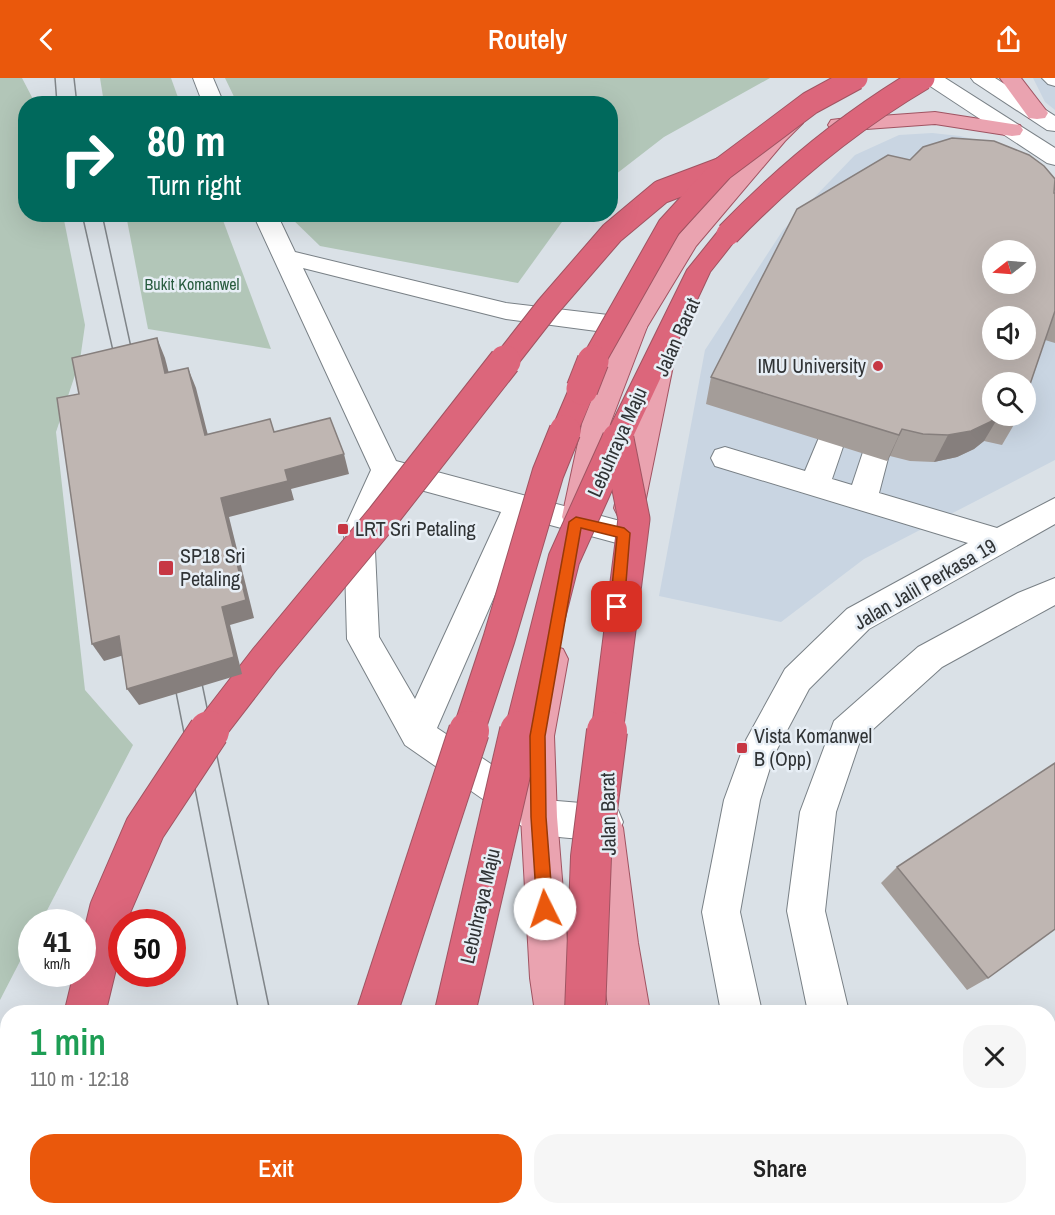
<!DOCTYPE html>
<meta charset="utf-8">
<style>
:root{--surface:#fff;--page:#f6f6f6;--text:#222;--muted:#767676;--accent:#ea580c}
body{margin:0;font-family:"Archivo Narrow",sans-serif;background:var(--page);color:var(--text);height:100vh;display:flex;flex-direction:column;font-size:22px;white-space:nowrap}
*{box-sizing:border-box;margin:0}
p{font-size:20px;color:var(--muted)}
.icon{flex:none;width:33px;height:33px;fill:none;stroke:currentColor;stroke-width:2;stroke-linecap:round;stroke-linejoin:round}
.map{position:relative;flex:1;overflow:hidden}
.side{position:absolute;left:0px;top:927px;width:1056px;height:210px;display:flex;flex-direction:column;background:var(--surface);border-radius:24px 24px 0 0;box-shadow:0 6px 24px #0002}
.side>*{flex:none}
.guide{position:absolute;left:18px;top:18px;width:600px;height:126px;border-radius:24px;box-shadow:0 6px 24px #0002;background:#00695c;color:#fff;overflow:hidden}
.needle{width:39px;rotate:253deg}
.fabs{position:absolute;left:982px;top:162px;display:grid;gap:12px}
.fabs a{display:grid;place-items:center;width:54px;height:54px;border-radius:50%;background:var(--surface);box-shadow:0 6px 24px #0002;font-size:30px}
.speed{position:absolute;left:18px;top:831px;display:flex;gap:12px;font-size:30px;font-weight:700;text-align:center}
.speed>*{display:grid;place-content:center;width:78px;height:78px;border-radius:50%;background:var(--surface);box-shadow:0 6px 24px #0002;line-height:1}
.speed small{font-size:15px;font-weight:400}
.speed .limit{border:9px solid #d22;background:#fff;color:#111}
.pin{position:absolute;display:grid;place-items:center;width:51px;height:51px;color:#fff;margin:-26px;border-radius:12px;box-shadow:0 3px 9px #0006}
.me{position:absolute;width:66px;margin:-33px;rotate:356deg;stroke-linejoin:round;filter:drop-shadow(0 0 4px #0008)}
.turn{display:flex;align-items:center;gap:21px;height:126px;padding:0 30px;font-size:27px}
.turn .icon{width:78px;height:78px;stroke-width:2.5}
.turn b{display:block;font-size:42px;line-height:51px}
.round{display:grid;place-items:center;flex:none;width:63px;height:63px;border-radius:24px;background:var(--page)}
.summary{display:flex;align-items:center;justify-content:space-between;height:102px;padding:0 30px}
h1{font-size:36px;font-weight:600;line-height:45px;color:#1e9e55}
.button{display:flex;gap:12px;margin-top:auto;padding:12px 30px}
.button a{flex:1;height:69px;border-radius:24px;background:var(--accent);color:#fff;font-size:24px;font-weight:600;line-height:69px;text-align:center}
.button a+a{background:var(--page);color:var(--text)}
header{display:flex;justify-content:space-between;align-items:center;height:78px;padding:0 30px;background:var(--accent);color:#fff;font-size:27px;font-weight:600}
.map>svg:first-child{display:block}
.built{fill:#c9d5e2;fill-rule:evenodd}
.green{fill:#b2c6b8}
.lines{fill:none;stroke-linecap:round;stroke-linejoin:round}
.minor-casing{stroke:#798086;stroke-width:2}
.major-casing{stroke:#a05462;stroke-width:2}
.highway-casing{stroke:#a05462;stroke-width:2}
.minor{fill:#fff;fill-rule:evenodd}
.major{fill:#eaa3b0;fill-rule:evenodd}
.highway{fill:#dc667b;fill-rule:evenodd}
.tram{stroke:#808589;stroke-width:1.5}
.highway-bridge-far2-casing{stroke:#a05462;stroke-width:25;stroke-linecap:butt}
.highway-bridge-far1-casing{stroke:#a05462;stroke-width:33;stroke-linecap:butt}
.highway-bridge-casing{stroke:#a05462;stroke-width:42;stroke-linecap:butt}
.highway-bridge-far2{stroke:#dc667b;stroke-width:23}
.highway-bridge-far1{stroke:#dc667b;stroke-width:31}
.highway-bridge{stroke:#dc667b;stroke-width:40}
.wall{fill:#a49d99}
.shaded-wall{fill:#867f7d}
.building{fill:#bfb6b2;stroke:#867f7d;stroke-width:1.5;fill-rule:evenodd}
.route{fill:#ea580c;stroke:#983908;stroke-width:1.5}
.poi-dot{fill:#c73744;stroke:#e7eef5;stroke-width:2}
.labels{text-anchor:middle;stroke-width:5;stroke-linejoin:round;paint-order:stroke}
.far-park-label{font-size:16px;fill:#295c3f;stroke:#e7eef5}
.street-label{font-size:20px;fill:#303335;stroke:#e7eef5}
.poi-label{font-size:20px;fill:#303335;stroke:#e7eef5;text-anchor:start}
</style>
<header><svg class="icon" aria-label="back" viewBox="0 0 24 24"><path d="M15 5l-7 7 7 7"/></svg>Routely<svg class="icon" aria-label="share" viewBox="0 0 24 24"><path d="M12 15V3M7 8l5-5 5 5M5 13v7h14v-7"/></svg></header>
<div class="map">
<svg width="1055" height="1137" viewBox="0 0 1055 1137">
<rect width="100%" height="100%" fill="#dae1e7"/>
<g class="built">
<path d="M1033,0H1055V32L1045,24Z"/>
<path d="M932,55L960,58L1002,68L1055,102V382L864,481L781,544L659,518L705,272L783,152L855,77L899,57ZM993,172H1026V206H993ZM993,238H1026V272H993ZM993,304H1026V338H993Z"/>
</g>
<g class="green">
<path d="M0,0H22L35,25L26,26V136L63,137L85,247L80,282L56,354L85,612L133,667L41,844H32L31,862L0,922Z"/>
<path d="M100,0H171L180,25H104Z"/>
<path d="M225,0H770L664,59L611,100L610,26L237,25Z"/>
<path d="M126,137H221L271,271L148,251Z"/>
<path d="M288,137H567L518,205L320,168Z"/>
</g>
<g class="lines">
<defs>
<g id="minor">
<path d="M193,0H213L224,26H203Z"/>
<path d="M921,0H945L1055,70V87L1047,85L924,4Z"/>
<path d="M971,0H995L1055,38V53L1047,52L974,4Z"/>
<path d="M1042,0H1055V8L1048,6Z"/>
<path d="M253,136H277L295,174L506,225L634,240L643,243L647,249L643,255L634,258L506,241L303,190L396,383L635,447L639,455L635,463L624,467L528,441L437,650L545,722L605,727L618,732L623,744L618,756C596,765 549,760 526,751L405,667L347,561L344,451L371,392ZM395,405L501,434L415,621L379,559L374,451Z"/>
<path d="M833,347L843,350L847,357L832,401L852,407L867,362L877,358L887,362L891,369L879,415L997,450L1055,420V446L869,551L809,611L774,677L760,722L740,834L762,934H721L702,834L724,722L746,662L785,591L847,531L968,465L715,388L711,380L715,372L725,369L805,393L823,350Z"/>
<path d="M1055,500V527L942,589L860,663L836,734L825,833L849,934H808L787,833L800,734L834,643L918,569L1018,515Z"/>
<path d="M1048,1111H1055V1137H960L957,1130H1048Z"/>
<path d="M776,1130H822L825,1137H779Z"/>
</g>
<g id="major">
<path d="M1000,0H1021L1048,35L1045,40L1037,41L1029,40Z"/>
<path d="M935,34L1012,46L1020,47L1023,52L1020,57L1012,58L935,46L839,53L831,52L828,47L831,42L839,41Z"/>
<path d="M792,39L800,40L803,45L785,63L696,168L647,249L610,346L592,439L588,447L577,451L566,447L562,439L582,346L621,249L677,159L769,53L784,40Z"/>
<path d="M669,259L678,262L682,268L674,283L644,430L640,438L629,442L618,438L614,430L648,283L660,262Z"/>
<path d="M551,567L563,571L568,581L554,658L557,739L570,900L575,934H535L530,900L521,739L520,658L534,581L539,571Z"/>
<path d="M605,732L618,738L623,750L638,865L650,934H609L598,865L587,750L592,738Z"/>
<path d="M651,1130H697L700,1137H654Z"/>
</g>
<g id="highway">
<path d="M728,149L736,151L740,156L710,194L632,361L628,368L618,371L608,368L604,361L687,192L720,151Z"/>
<path d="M582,301L592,304L596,311L575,360L565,363L555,360L551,353L572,304Z"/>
<path d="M67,1130H112L113,1137H67Z"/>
<path d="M384,1130H430L428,1137H382Z"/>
<path d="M555,1130H601L600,1137H554Z"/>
</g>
</defs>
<use href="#minor" class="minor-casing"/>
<use href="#major" class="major-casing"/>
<use href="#highway" class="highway-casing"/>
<use href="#minor" class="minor"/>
<use href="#major" class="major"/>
<use href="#highway" class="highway"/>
<g class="tram">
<path d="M55,0L57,26"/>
<path d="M74,0L77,26"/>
<path d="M82,136L116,286"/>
<path d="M102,136L134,283"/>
<path d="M199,591L270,934"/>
<path d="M173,599L239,934"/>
<path d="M279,1130L281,1137"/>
<path d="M316,1130L318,1137"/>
</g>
<defs>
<g id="highway-bridge-far2">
<path d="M728,156C787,95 850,43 923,0"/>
<path d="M504,285L547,230L612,155L661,114L722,91"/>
<path d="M592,285L669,149L722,91L810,25L856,0"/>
</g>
<g id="highway-bridge-far1">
<path d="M582,311L593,283"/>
<path d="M208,655L265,581L382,440L505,283"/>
<path d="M468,655L499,561L548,395L565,353"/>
<path d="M520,655L564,481L618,361"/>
<path d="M607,655L634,441L618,361"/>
</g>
<g id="highway-bridge">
<path d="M85,934L110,831L145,750L209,653"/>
<path d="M377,934L469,653"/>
<path d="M455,934L520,653"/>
<path d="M585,934L591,779L607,653"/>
<path d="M315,1137L317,1130"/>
</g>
</defs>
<use href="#highway-bridge-far2" class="highway-bridge-far2-casing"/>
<use href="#highway-bridge-far1" class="highway-bridge-far1-casing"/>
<use href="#highway-bridge" class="highway-bridge-casing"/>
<use href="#highway-bridge-far2" class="highway-bridge-far2"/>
<use href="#highway-bridge-far1" class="highway-bridge-far1"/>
<use href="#highway-bridge" class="highway-bridge"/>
</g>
<g class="wall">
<path d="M1054,115H1055V265L1045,262L993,338H1019L1002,367L984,363L974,371L957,379L934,384L910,383L890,378L887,383L706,326L711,299Z"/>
<path d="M897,789L988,900L967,912L881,805Z"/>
</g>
<g class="shaded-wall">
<path d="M157,260L165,280L174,315L165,295Z"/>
<path d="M188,290L196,310L213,377L205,357Z"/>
<path d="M999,338L984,363L974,371L957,379L934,384L948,357Z"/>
<path d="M902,351L890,378L887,383L899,357Z"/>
<path d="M344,376L349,396L291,411L294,422L229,439L254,540L230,547L242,596L139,627L127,611L222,529L221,420L285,392Z"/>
<path d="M119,558L131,575L104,583L92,566Z"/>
</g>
<g class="building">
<path d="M952,60L994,63L1029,77L1044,88L1055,101L1054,115H1055V233L1026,318V304H993V338H998L990,344L971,353L948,357L923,356L902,351L899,357L711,299L797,131L888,77L910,82L923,69ZM993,172H1026V206H993ZM993,238H1026V272H993Z"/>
<path d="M157,260L165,295L188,290L205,357L270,341L274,354L330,340L344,376L285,392L288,403L221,420L246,522L222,529L234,579L127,611L119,558L92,566L57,320L79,316L72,280Z"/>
<path d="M1005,338H1019L1018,341Z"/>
<path d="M1055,685V851L988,900L897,789Z"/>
</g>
<path class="route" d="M576,439L624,450L630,455L624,529L617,535L610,529L617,459L581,450L545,658L546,739L553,831L551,836L545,839L540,836L537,831L531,739L530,658L569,444Z"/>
<g class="poi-dot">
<circle cx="878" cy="288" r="6"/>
<rect x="337" y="445" width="12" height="12" rx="3"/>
<rect x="158" y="482" width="16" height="16" rx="3"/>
<rect x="736" y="664" width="12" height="12" rx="3"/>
</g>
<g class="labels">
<g class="far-park-label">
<text x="192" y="212">Bukit Komanwel</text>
</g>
<g class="street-label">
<text transform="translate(677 259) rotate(-66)" y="7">Jalan Barat</text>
<text transform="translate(617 364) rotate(-66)" y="7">Lebuhraya Maju</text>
<text transform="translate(925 506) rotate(-30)" y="7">Jalan Jalil Perkasa 19</text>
<text transform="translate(608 736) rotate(-91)" y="7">Jalan Barat</text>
<text transform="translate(480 828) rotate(-77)" y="7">Lebuhraya Maju</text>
</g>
<g class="poi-label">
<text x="866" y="295" text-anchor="end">IMU University</text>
<text x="355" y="458">LRT Sri Petaling</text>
<text x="180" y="485">SP18 Sri<tspan x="180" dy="23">Petaling</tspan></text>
<text x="754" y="665">Vista Komanwel<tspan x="754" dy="23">B (Opp)</tspan></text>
</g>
</g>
</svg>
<div class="fabs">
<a><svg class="needle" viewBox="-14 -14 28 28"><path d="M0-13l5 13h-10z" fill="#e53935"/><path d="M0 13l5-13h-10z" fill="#767676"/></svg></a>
<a><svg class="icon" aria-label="sound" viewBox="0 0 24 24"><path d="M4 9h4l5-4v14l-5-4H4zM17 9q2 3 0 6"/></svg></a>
<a><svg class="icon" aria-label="search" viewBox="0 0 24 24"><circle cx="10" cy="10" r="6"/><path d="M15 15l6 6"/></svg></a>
</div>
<div class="speed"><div>41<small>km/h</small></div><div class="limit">50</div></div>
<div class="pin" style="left:617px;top:529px;background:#d93025"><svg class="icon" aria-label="arrive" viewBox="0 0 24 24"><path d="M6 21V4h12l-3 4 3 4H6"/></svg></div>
<svg class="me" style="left:545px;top:831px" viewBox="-20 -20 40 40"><circle r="19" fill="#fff"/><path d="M0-13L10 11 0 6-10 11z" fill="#ea580c"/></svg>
<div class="guide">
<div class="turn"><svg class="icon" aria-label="right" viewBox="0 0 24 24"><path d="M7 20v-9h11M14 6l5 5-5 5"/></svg><div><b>80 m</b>Turn right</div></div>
</div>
<section class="side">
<div class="summary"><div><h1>1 min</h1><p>110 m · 12:18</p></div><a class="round"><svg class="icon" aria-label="close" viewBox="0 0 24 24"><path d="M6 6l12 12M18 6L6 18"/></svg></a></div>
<div class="button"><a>Exit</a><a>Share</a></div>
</section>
</div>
